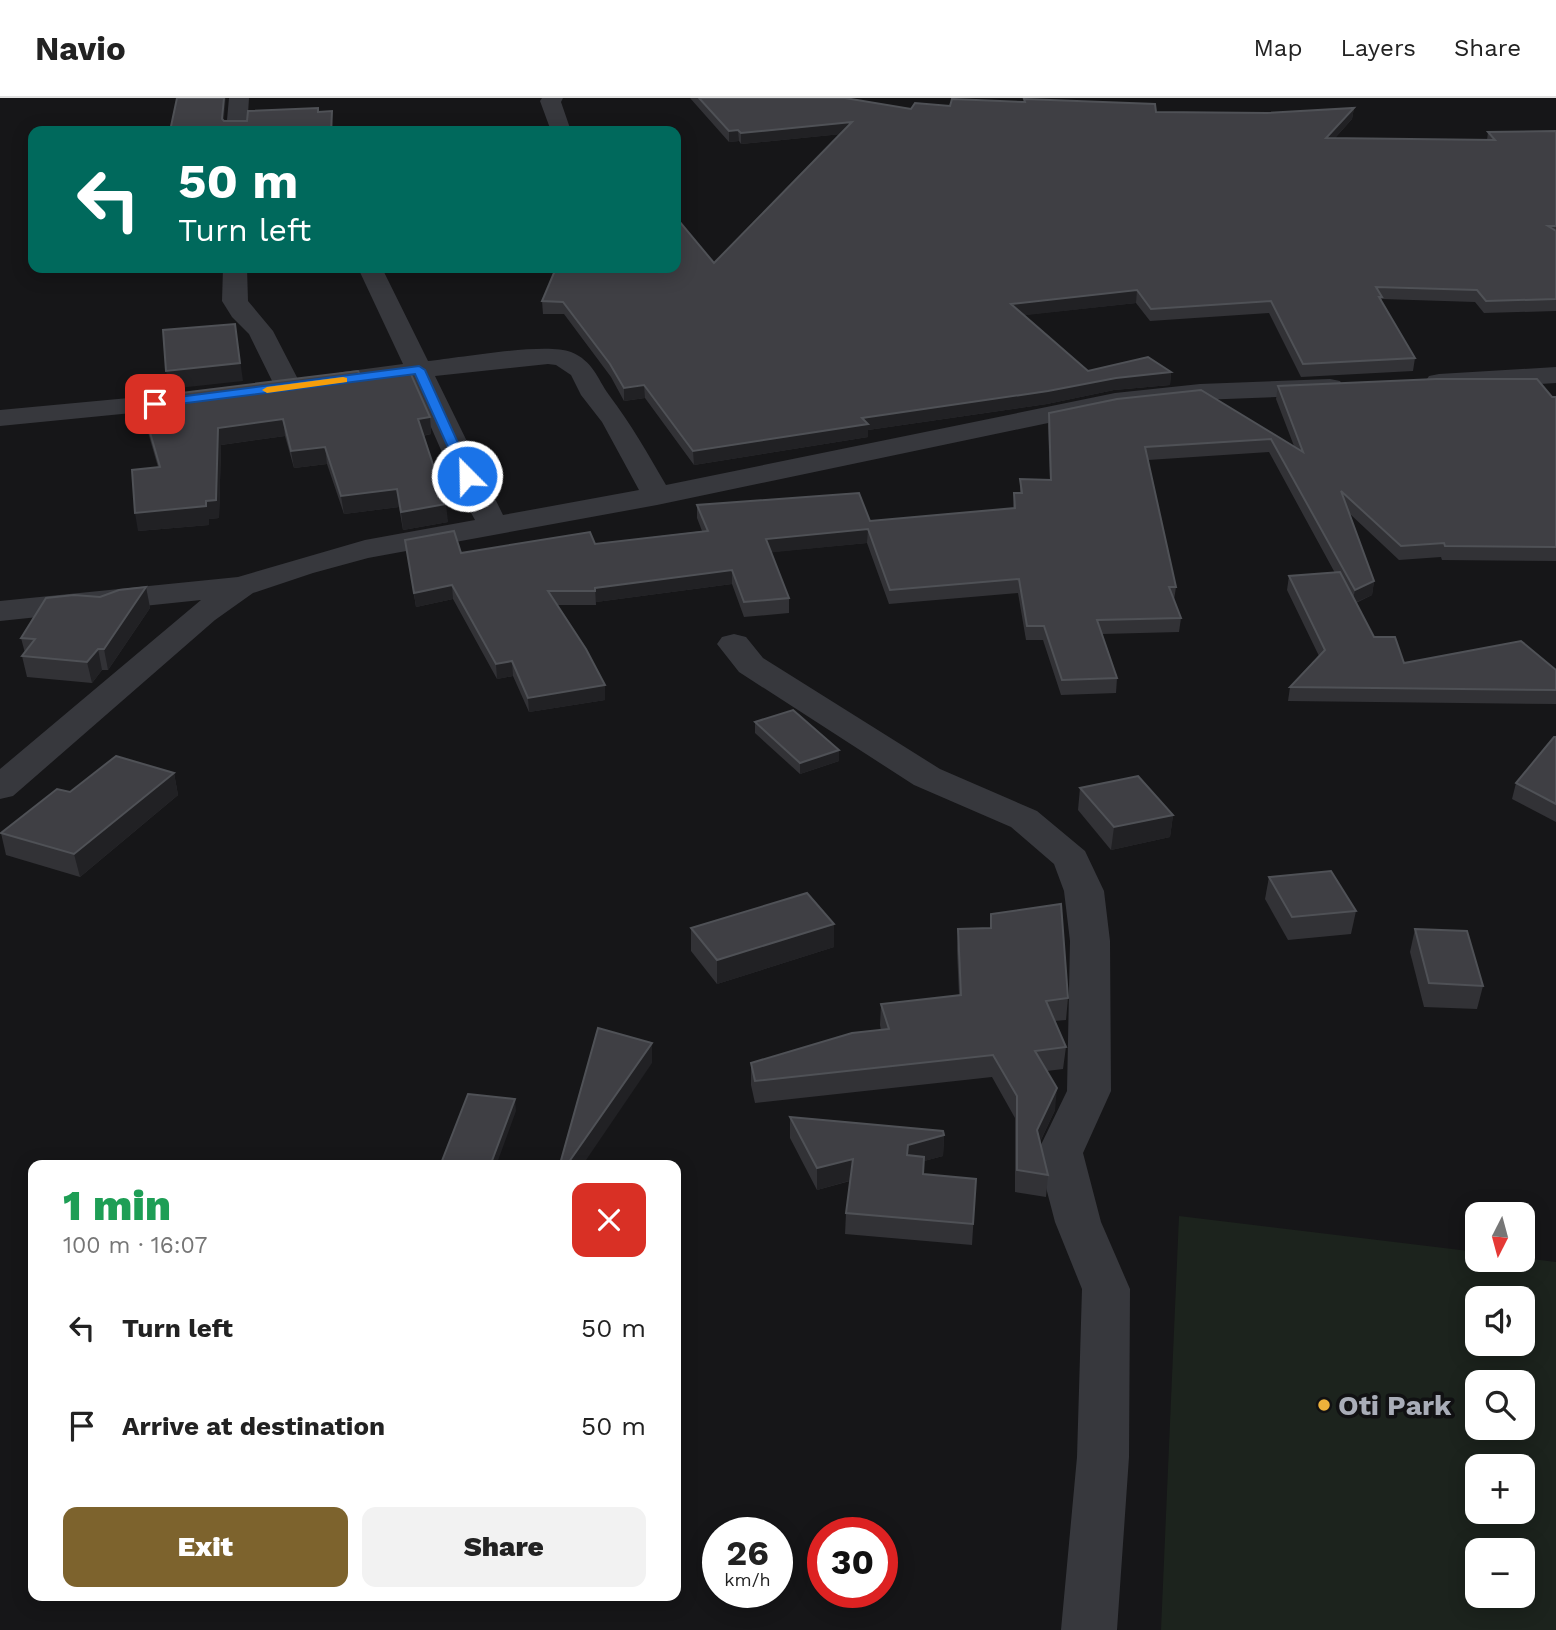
<!DOCTYPE html>
<meta charset="utf-8">
<style>
:root{--surface:#fff;--page:#f2f2f2;--text:#222;--muted:#767676;--line:#e0e0e0;--accent:#7d632d}
body{margin:0;font-family:"Work Sans",sans-serif;background:var(--page);color:var(--text);height:100vh;display:flex;flex-direction:column;font-size:26px;white-space:nowrap}
*{box-sizing:border-box;margin:0}
p{font-size:23px;color:var(--muted)}
.icon{flex:none;width:38px;height:38px;fill:none;stroke:currentColor;stroke-width:2;stroke-linecap:round;stroke-linejoin:round}
.map{position:relative;flex:1;overflow:hidden}
.panel{position:absolute;left:28px;top:1062px;width:653px;height:441px;display:flex;flex-direction:column;background:var(--surface);border-radius:14px;box-shadow:0 4px 18px #0003}
.panel>*{flex:none}
.banner{position:absolute;left:28px;top:28px;width:653px;height:147px;border-radius:14px;box-shadow:0 4px 18px #0003;background:#00695c;color:#fff;overflow:hidden}
.needle{width:46px;rotate:186deg}
.buttons{position:absolute;left:1465px;top:1104px;display:grid;gap:14px}
.buttons a{display:grid;place-items:center;width:70px;height:70px;border-radius:14px;background:var(--surface);box-shadow:0 4px 18px #0003;font-size:35px}
.speed{position:absolute;left:702px;top:1419px;display:flex;gap:14px;font-size:35px;font-weight:700;text-align:center}
.speed>*{display:grid;place-content:center;width:91px;height:91px;border-radius:50%;background:var(--surface);box-shadow:0 4px 18px #0003;line-height:1}
.speed small{font-size:18px;font-weight:400}
.speed .limit{border:10px solid #d22;background:#fff;color:#111}
.pin{position:absolute;display:grid;place-items:center;width:60px;height:60px;color:#fff;margin:-30px;border-radius:14px;box-shadow:0 4px 10px #0006}
.me{position:absolute;width:77px;margin:-38px;rotate:337deg;stroke-linejoin:round;filter:drop-shadow(0 0 5px #0008)}
.turn{display:flex;align-items:center;gap:24px;height:147px;padding:0 35px;font-size:32px}
.turn .icon{width:91px;height:91px;stroke-width:2.5}
.turn b{display:block;font-size:49px;line-height:60px}
.round{display:grid;place-items:center;flex:none;width:74px;height:74px;border-radius:14px;background:var(--page)}
.head{display:flex;align-items:center;justify-content:space-between;height:119px;padding:0 35px}
h1{font-size:42px;font-weight:800;line-height:52px;color:#1e9e55}
.action{display:flex;gap:14px;margin-top:auto;padding:14px 35px}
.action a{flex:1;height:80px;border-radius:14px;background:var(--accent);color:#fff;font-size:28px;font-weight:800;line-height:80px;text-align:center}
.action a+a{background:var(--page);color:var(--text)}
ul{padding:0;list-style:none}
li{display:flex;align-items:center;gap:21px;height:98px;padding:0 35px}
li div{flex:1}
li b{display:block;font-size:26px}
li em{font-style:normal}
header{display:flex;align-items:center;gap:42px;box-sizing:border-box;height:98px;padding:0 35px;background:var(--surface);border-bottom:2px solid var(--line)}
header strong{font-size:33px}
nav{display:flex;gap:38px;margin-inline-start:auto;font-size:24px}
.map>svg:first-child{display:block}
.green{fill:#1c231d;fill-rule:evenodd}
.lines{fill:none;stroke-linecap:round;stroke-linejoin:round}
.minor{fill:#37383d;fill-rule:evenodd}
.wall{fill:#323236}
.shaded-wall{fill:#212124}
.building{fill:#3f3f44;stroke:#4f5156;stroke-width:2}
.route{fill:#1a73e8;stroke:#114b97;stroke-width:2}
.slow{fill:#f59e0b}
.poi-dot{fill:#ecb23b;stroke:#111113;stroke-width:2.5}
.labels{text-anchor:middle;stroke-width:7;stroke-linejoin:round;paint-order:stroke}
.near-poi-label{font-size:28px;font-weight:bold;fill:#a9adb8;stroke:#111113;text-anchor:start}
</style>
<header>
<strong>Navio</strong>
<nav><a>Map</a><a>Layers</a><a>Share</a></nav>
</header>
<div class="map">
<svg width="1556" height="1532" viewBox="0 0 1556 1532">
<rect width="100%" height="100%" fill="#161618"/>
<path class="green" d="M1179,1118L1477,1154V1162H1522L1523,1160L1556,1164V1532H1161ZM1522,1200V1246H1477V1200ZM1477,1284H1522V1330H1477ZM1477,1368H1522V1414H1477ZM1522,1452V1498H1477V1452Z"/>
<g class="lines">
<g class="minor">
<path d="M229,0H249L247,33H226Z"/>
<path d="M542,0H563L561,4L571,33H551L540,3Z"/>
<path d="M223,170H247L248,203L273,233L302,289L298,295L288,297L278,295L249,236L232,219L222,203Z"/>
<path d="M358,170H382L428,263C460,260 545,244 571,254C593,263 597,280 609,297C631,326 648,356 666,387L1115,295L1200,286L1330,281L1340,283L1344,289L1340,295L1330,297L1200,302L1115,311L657,407L368,460L313,475L253,495L215,522L13,698L0,701V671L201,502L0,523V503L238,479L365,442L475,422L458,391L410,281L343,290L333,288L329,282L333,276L343,274L403,266ZM548,266L556,267L571,277L581,297L602,324L639,392L503,417L435,278Z"/>
<path d="M1556,269V285L1439,292L1429,290L1425,284L1429,278L1439,276Z"/>
<path d="M193,294L203,296L207,302L203,308L0,328V312Z"/>
<path d="M734,536L746,539L763,560L940,671L1037,713L1085,753L1104,793L1110,843L1111,993L1083,1055L1101,1124L1130,1191L1129,1359L1117,1532H1061L1077,1359L1082,1191L1055,1124L1037,1055L1067,993L1070,843L1064,793L1054,766L1011,729L914,687L739,574L717,546L722,539Z"/>
</g>
</g>
<g class="wall">
<path d="M690,0H845L911,11L1024,4V1L1156,14L1267,15L1354,10L1352,21L1335,40L1487,42L1488,34L1556,33V213L1484,215L1475,204L1382,201L1381,203L1415,260L1413,273L1301,279L1269,215L1150,223L1136,205L1023,217L1088,273L1171,274L1170,287L1114,292L1047,306L868,332V339L694,367L645,300L624,303L611,279L564,216H543L542,203L714,165L841,36L741,46L739,43L729,44Z"/>
<path d="M396,276L430,319L431,336L423,338L448,424L403,432L399,409L344,416L327,366L294,370L285,338L221,347L219,420L209,421V427L138,433L158,369L143,317L140,300L360,277Z"/>
<path d="M1278,288L1556,299V463L1442,462L1441,459L1399,462L1350,416L1374,483L1372,497L1356,505L1374,539L1404,565L1556,572V606L1288,603L1290,589L1319,558L1287,492L1289,478L1335,475L1269,354L1148,362L1176,489L1174,502L1181,520L1179,534L1102,536L1117,580L1116,595L1061,597L1043,542H1026L1018,495L889,506L867,445L771,454L789,500V515L744,519L732,486L596,504V507H557L605,602L529,614L513,578L497,581L453,501L416,509L405,442L461,455L595,446L702,433L697,420V407L870,423L1013,410L1014,395H1020V381L1050,382L1048,328L1049,315L1201,292L1294,348L1276,301Z"/>
<path d="M146,489L150,510L108,572H102L92,585L27,579L22,558L25,555L21,540L100,499Z"/>
<path d="M755,624L839,663L800,676L755,635Z"/>
<path d="M1556,639V724L1512,701L1516,685Z"/>
<path d="M174,675L178,697L80,779L6,757L1,735L70,694Z"/>
<path d="M1080,690L1173,717L1170,739L1111,752L1078,712Z"/>
<path d="M1269,779L1356,813L1351,836L1288,842L1265,801Z"/>
<path d="M991,816L1068,900L1066,922L1054,923L1066,949L1063,971L1047,973L1055,1012L1040,1044L1048,1077L1046,1099L1015,1094V1020L992,979L755,1005L751,987V965L881,932L880,927L881,906L959,897L957,852L958,831L990,830Z"/>
<path d="M691,830L834,849L717,886L691,853Z"/>
<path d="M1415,831L1483,888L1477,911L1424,909L1410,854Z"/>
<path d="M790,1019L944,1037L943,1058L924,1063V1076L976,1081L972,1147L845,1136L846,1115L850,1083L817,1092L790,1040Z"/>
</g>
<g class="shaded-wall">
<path d="M224,0H226L223,33L222,21Z"/>
<path d="M1354,10L1352,21L1325,51L1326,40Z"/>
<path d="M332,13L333,25V33H331Z"/>
<path d="M852,24V35L741,46V35Z"/>
<path d="M738,32L739,43L729,44V33Z"/>
<path d="M1137,192L1136,205L1010,219L1011,206Z"/>
<path d="M235,226L243,283L169,291L166,273Z"/>
<path d="M1171,274L1170,287L1114,292L1047,306L868,332V339L694,367L693,353L862,320L1116,280Z"/>
<path d="M644,287L645,300L624,303V290Z"/>
<path d="M430,319L431,336L420,338L418,321Z"/>
<path d="M283,321L285,338L221,347L219,420L209,421V427L138,433L135,415L218,330Z"/>
<path d="M325,349L327,366L294,370L291,353Z"/>
<path d="M397,391L399,409L344,416L341,398Z"/>
<path d="M446,406L448,424L403,432L401,414Z"/>
<path d="M868,431L867,445L766,455V441Z"/>
<path d="M732,472V486L596,504V507L595,490Z"/>
<path d="M1374,483L1372,497L1352,506L1355,492Z"/>
<path d="M452,487L453,501L416,509L414,495Z"/>
<path d="M146,489L150,510L108,572L104,551Z"/>
<path d="M98,551L102,572L92,585L87,564Z"/>
<path d="M512,563L513,578L497,581L496,566Z"/>
<path d="M605,587V602L529,614L528,600Z"/>
<path d="M839,652V663L800,676V665Z"/>
<path d="M174,675L178,697L80,779L74,756Z"/>
<path d="M1173,717L1170,739L1111,752L1114,729Z"/>
<path d="M834,826V849L717,886V862Z"/>
<path d="M652,945V965L582,1068H566Z"/>
<path d="M1057,990L1055,1012L1035,1054L1037,1032Z"/>
<path d="M515,1001L516,1013L496,1068H490Z"/>
<path d="M944,1037L943,1058L924,1063L907,1057L908,1047Z"/>
<path d="M853,1061L852,1082L817,1092V1070Z"/>
</g>
<g class="building">
<path d="M177,0H224L222,21L224,23H247L248,13L318,10V14L332,13L331,33H170Z"/>
<path d="M699,0H845L911,11L915,5L950,8L952,1L1025,4L1024,1L1155,6L1156,14L1267,15L1354,10L1326,40L1495,42L1488,34L1556,33V128H1548L1556,133V201L1486,203L1477,192L1376,189L1382,199H1379L1415,260L1303,266L1271,203L1151,211L1137,192L1011,206L1088,273L1148,259L1171,274L1116,280L1048,293L862,320L868,326L693,353L644,287L624,290L610,266L563,204L542,203L556,170H676V125L680,124L714,165L852,24L741,35L738,32L729,33Z"/>
<path d="M235,226L240,265L166,273L163,232Z"/>
<path d="M394,272L396,276L410,274L430,319L418,321L446,406L401,414L397,391L341,398L325,349L291,353L283,321L218,330L216,402L206,403V408L135,415L132,372L160,369L140,300L358,273L360,277Z"/>
<path d="M1436,281H1537L1552,299H1556V449L1445,448L1444,445L1401,448L1341,393L1374,483L1355,492L1271,341L1145,349L1176,489H1169L1181,520L1097,522L1117,580L1062,582L1044,528H1027L1019,481L890,492L868,431L766,441L789,500L744,504L732,472L595,490V493H548L586,551L605,587L528,600L512,563L496,566L452,487L414,495L405,442L454,433L461,455L590,434L595,446L708,433L697,407L859,395L870,423L1015,410L1014,395H1022L1020,381L1051,382L1049,315L1117,301L1201,292L1303,354L1278,288Z"/>
<path d="M1340,474L1374,539H1395L1404,565L1521,543L1556,572V592L1290,589L1325,552L1289,478Z"/>
<path d="M146,489L104,551H98L87,564L22,558L35,541L21,540L46,500L74,497L100,499L119,492Z"/>
<path d="M793,612L839,652L800,665L755,624Z"/>
<path d="M1554,639H1556V706L1516,685Z"/>
<path d="M116,658L174,675L74,756L1,735L57,691L70,694Z"/>
<path d="M1138,678L1173,717L1114,729L1080,690Z"/>
<path d="M1331,773L1356,813L1292,819L1269,779Z"/>
<path d="M807,795L834,826L717,862L691,830Z"/>
<path d="M1061,806L1068,900L1046,903L1066,949L1035,953L1057,990L1037,1032L1048,1077L1017,1072V998L993,957L755,983L751,965L852,935L889,931L881,906L961,897L958,831L991,830V816Z"/>
<path d="M1415,831L1467,833L1483,888L1429,885Z"/>
<path d="M598,930L652,945L566,1068H562L560,1066Z"/>
<path d="M468,996L515,1001L490,1068H440Z"/>
<path d="M790,1019L943,1033L944,1037L908,1047L907,1057L924,1059L923,1076L976,1081L973,1126L846,1115L853,1061L817,1070Z"/>
</g>
<path class="route" d="M419,268L425,272L473,378L472,380L461,378L415,276L155,309L149,306L155,302Z"/>
<path class="slow" d="M343,279L347,280V284L267,295L262,292L267,289Z"/>
<circle class="poi-dot" cx="1324" cy="1307" r="7"/>
<g class="labels">
<g class="near-poi-label">
<text x="1338" y="1317">Oti Park</text>
</g>
</g>
</svg>
<div class="buttons">
<a><svg class="needle" viewBox="-14 -14 28 28"><path d="M0-13l5 13h-10z" fill="#e53935"/><path d="M0 13l5-13h-10z" fill="#767676"/></svg></a>
<a><svg class="icon" aria-label="sound" viewBox="0 0 24 24"><path d="M4 9h4l5-4v14l-5-4H4zM17 9q2 3 0 6"/></svg></a>
<a><svg class="icon" aria-label="search" viewBox="0 0 24 24"><circle cx="10" cy="10" r="6"/><path d="M15 15l6 6"/></svg></a>
<a>+</a>
<a>−</a>
</div>
<div class="speed"><div>26<small>km/h</small></div><div class="limit">30</div></div>
<div class="pin" style="left:155px;top:306px;background:#d93025"><svg class="icon" aria-label="arrive" viewBox="0 0 24 24"><path d="M6 21V4h12l-3 4 3 4H6"/></svg></div>
<svg class="me" style="left:467px;top:378px" viewBox="-20 -20 40 40"><circle r="17" fill="#1a73e8" stroke="#fff" stroke-width="3"/><path d="M0-11L8 9 0 5-8 9z" fill="#fff"/></svg>
<div class="banner">
<div class="turn"><svg class="icon" aria-label="left" viewBox="0 0 24 24"><path d="M17 20v-9H6M10 6l-5 5 5 5"/></svg><div><b>50 m</b>Turn left</div></div>
</div>
<section class="panel">
<div class="head"><div><h1>1 min</h1><p>100 m · 16:07</p></div><a class="round" style="background:#d93025;color:#fff"><svg class="icon" aria-label="close" viewBox="0 0 24 24"><path d="M6 6l12 12M18 6L6 18"/></svg></a></div>
<ul>
<li><svg class="icon" aria-label="left" viewBox="0 0 24 24"><path d="M17 20v-9H6M10 6l-5 5 5 5"/></svg><div><b>Turn left</b></div><em>50 m</em></li>
<li><svg class="icon" aria-label="arrive" viewBox="0 0 24 24"><path d="M6 21V4h12l-3 4 3 4H6"/></svg><div><b>Arrive at destination</b></div><em>50 m</em></li>
</ul>
<div class="action"><a>Exit</a><a>Share</a></div>
</section>
</div>
